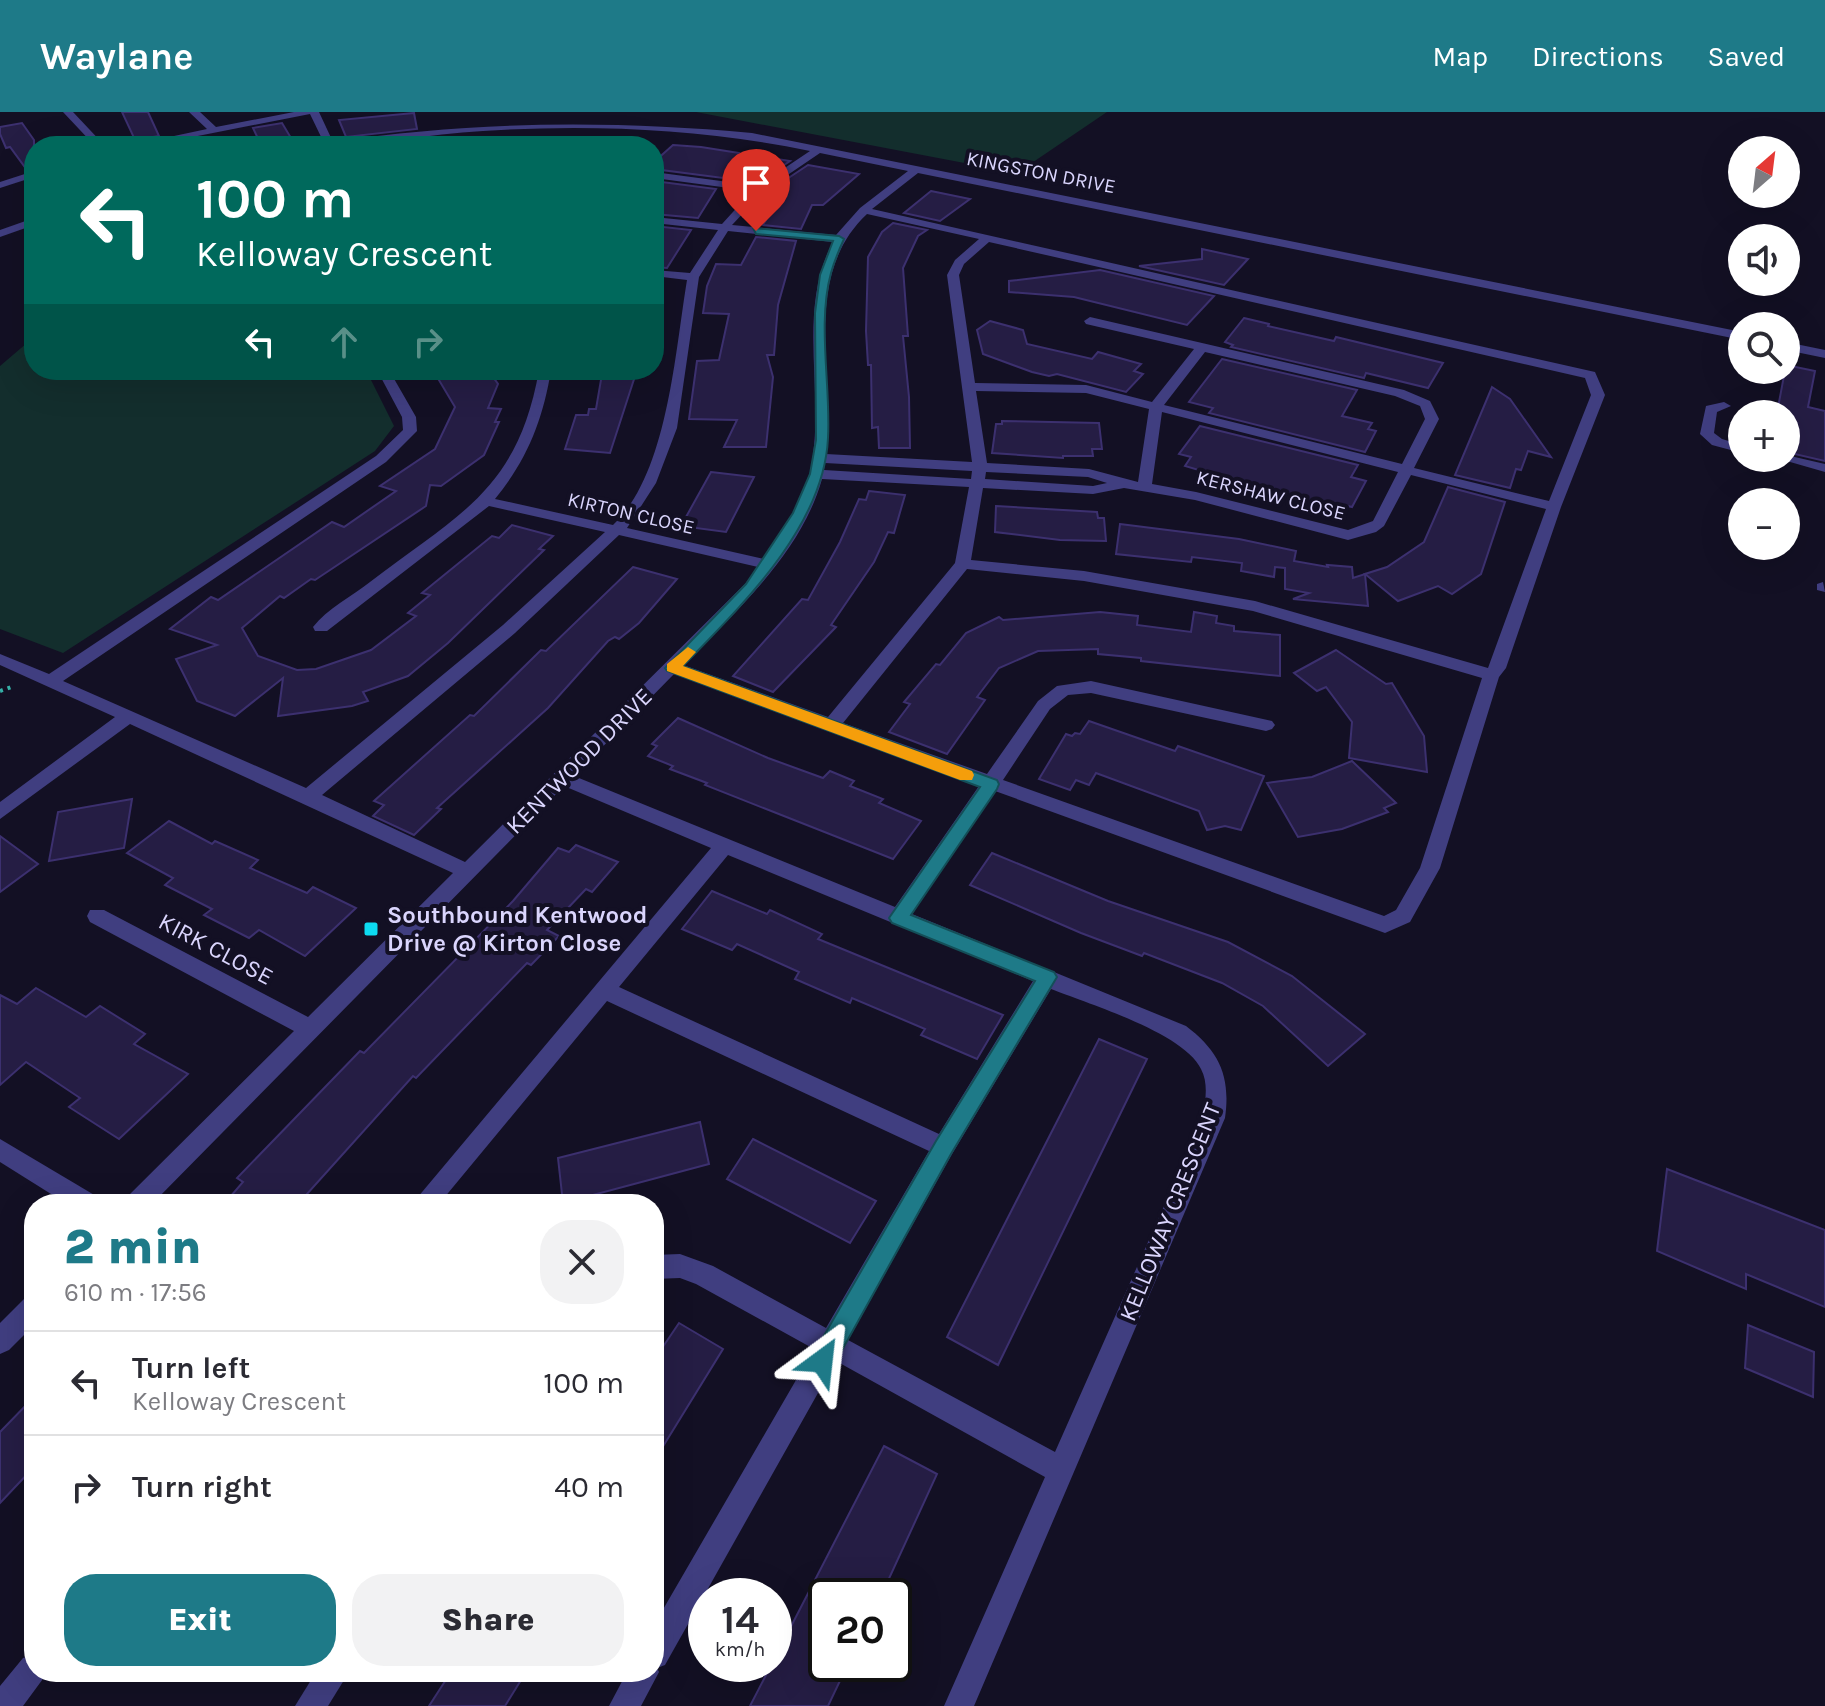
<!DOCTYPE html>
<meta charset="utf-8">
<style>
:root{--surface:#fff;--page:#f2f2f3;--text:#2b2b33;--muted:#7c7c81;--line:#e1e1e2;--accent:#1e7a88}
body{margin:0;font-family:Karla,sans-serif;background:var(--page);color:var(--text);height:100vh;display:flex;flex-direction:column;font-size:30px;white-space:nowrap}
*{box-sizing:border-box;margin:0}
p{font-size:26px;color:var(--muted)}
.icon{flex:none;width:44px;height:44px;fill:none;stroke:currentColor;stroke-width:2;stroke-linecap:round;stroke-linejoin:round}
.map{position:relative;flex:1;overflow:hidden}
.drawer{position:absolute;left:24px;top:1082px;width:640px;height:488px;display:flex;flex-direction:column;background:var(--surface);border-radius:32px;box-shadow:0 8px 32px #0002}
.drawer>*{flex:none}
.hud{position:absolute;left:24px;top:24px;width:640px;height:244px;border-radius:32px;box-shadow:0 8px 32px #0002;background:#00695c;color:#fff;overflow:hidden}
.needle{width:52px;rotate:28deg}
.tools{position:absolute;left:1728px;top:24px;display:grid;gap:16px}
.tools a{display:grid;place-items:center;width:72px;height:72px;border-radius:50%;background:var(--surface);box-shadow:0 8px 32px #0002;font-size:40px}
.speed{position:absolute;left:688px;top:1466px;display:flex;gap:16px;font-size:40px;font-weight:700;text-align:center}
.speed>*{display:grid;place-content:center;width:104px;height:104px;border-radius:50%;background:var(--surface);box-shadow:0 8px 32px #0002;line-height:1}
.speed small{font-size:20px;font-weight:400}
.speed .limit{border:4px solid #111;border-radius:12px;background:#fff;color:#111}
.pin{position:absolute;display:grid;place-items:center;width:68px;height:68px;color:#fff;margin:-82px -34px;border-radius:50% 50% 50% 0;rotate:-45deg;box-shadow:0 0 8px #0007}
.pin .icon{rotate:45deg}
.me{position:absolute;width:88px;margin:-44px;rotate:30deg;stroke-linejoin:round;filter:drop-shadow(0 0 6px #0008)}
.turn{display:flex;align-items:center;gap:28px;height:168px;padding:0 40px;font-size:36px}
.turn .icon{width:104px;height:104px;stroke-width:2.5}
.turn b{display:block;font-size:56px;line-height:68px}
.lanes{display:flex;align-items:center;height:76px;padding:0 40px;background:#0003;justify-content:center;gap:40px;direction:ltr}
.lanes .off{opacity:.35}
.round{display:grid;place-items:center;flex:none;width:84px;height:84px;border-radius:32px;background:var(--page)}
.head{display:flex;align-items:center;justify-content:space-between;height:136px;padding:0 40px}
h1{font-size:48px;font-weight:800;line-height:60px;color:var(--accent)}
.primary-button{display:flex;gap:16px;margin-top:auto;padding:16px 40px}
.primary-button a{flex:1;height:92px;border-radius:32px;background:var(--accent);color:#fff;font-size:32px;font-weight:800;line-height:92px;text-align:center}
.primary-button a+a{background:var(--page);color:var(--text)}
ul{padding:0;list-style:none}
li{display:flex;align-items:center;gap:24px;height:104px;padding:0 40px;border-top:2px solid var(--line)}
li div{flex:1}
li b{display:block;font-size:30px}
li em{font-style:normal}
header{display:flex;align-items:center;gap:48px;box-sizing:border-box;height:112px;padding:0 40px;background:var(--accent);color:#fff}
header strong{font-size:38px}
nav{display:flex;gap:44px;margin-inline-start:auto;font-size:28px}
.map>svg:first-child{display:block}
.green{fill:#132e2d}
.building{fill:#251d44;stroke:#3c306f;stroke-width:2}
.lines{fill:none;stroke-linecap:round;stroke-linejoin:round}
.path{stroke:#36b0a8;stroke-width:4;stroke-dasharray:3 5;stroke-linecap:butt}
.minor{fill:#403e80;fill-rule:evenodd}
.route{fill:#1e7a88;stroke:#144f58;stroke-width:2}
.slow{fill:#f59e0b}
.poi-dot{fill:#0ddbf1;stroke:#131024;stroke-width:3}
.labels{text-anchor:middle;stroke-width:8;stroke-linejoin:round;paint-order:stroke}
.far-street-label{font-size:20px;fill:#dad5fd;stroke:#131024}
.street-label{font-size:24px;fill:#dad5fd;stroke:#131024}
.poi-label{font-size:24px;font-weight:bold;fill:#dad5fd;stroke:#131024;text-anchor:start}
</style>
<header>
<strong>Waylane</strong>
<nav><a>Map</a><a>Directions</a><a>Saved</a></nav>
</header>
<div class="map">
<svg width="1825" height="1594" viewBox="0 0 1825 1594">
<rect width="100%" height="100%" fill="#131024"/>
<g class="green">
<path d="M696,0H1107L1017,61Z"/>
<path d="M34,225V258H366L394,314L375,339L63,541L0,517V254Z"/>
</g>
<g class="building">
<path d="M122,0H148L159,24L135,28Z"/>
<path d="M414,1L417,17L346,25L339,8Z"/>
<path d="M22,11L34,28V56L27,58L10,35L6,36L0,22V15Z"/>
<path d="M282,11L291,26L261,33L253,16Z"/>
<path d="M673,33L701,35L739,41L723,66L654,57V50Z"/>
<path d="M765,45L790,49L757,71L753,70Z"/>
<path d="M808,53L859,62L823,93H812L801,117L763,113L766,108L744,105L766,81Z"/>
<path d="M654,69L716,77L698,106L654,102Z"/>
<path d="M931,79L970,87L940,109L904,101Z"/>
<path d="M893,111L927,118L918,124L903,156L908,224H903L909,285L910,336H879L878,315L872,316L871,253H868L866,219L868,145L882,120Z"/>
<path d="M654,114L691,118L667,156L654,155Z"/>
<path d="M756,125L796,129L778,193L774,243H767L773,265L766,335H724L737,308L689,307L697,249L719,248L729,202L703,201L707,174L716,152L741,153Z"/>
<path d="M1202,137L1248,147L1224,173L1139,154L1202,147Z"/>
<path d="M1100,158L1214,184L1187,213L1074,185L1009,180V169Z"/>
<path d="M1244,206L1269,212L1268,214L1334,229L1336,225L1443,251L1428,276L1366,261L1364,266L1231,235L1233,233L1225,230Z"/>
<path d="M990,209L1023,218L1027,232L1092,247L1098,240L1141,252L1134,259L1143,262L1126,280L1057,262L1049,264L1032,260L983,242L977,218Z"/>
<path d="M1222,247L1357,278L1342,304L1372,311L1368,317L1376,319L1365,340L1209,301L1213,296L1189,290Z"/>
<path d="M1786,253L1815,259L1808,295L1825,299V349L1786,340V302L1777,301Z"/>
<path d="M433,258H488L498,272L488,296L501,297L495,310H499L484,343L441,374L430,373L426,394L315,468L311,467L284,486L280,484L242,516L258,544L297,558L316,557L371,538L416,504L408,501L430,483L422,481L492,424L499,426L512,413L553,424L539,437L544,438L448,531L408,564L363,580L368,589L352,594L278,604L283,566L235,604L197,589L176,547L217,533L170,517L211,485L218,488L332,410L344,415L396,379L380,374L435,337L455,295Z"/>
<path d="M613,258H637L610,341L565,337L576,303H588L589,297H596L602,262H612Z"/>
<path d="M1492,275L1510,287L1551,345L1528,339L1521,358L1516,357L1510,376L1455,363Z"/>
<path d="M1002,309L1099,311L1102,337H1092L1093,344H1063V346L992,341L996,312H1002Z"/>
<path d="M1200,314L1358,353L1351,365L1366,369L1352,395L1340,392L1337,399L1185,354L1191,345L1179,342Z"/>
<path d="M711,360L754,365L726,420L681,414Z"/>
<path d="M1448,375L1505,390L1481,462L1452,482L1438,474L1398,489L1365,462L1387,455L1424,430Z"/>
<path d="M869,379L905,383L894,421L888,420L874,450L831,513L836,515L773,580L733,564L802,487L808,488L840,430L859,387L866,388Z"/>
<path d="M996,394L1097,400L1098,406H1104L1106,429L1060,428L995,420Z"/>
<path d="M1120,412L1239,427L1296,439L1294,449L1328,455L1327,453L1352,455L1353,466L1365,462L1368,494L1293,487L1309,481L1285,477V456L1275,455L1274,465L1241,459L1242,451L1192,445L1191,450L1116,442Z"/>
<path d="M633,455L677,467L639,511L619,527L615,525L608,529L548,596L437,696L441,697L414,723L373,704L384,693L374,689L470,603L474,604L541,538L546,539Z"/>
<path d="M1100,500L1138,504L1137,513L1191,520L1194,500L1217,504L1216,511L1234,514V519L1280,523V564L1141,549V546L1098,542V537L1038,539L999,556L977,585L985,588L947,642L889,620L910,592L904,590L936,552L940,553L966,521L999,505L1003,508Z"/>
<path d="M1336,538L1386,572L1392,571L1424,624L1427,660L1349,646L1352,610L1326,575L1317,579L1294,561Z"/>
<path d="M678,606L768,646L823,666L830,659L854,669L850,674L883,687L879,691L921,709L893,747L705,673L707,671L670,657L673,654L648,644L657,634L652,632Z"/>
<path d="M1089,609L1175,639L1178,634L1264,664L1241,718L1225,714L1207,718L1199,699L1096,661L1089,673L1076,668L1070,678L1039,667L1066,622L1072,624L1075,621L1080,622Z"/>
<path d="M1352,649L1396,691L1384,696L1388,700L1342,717L1298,725L1267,671L1312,665Z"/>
<path d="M132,687L124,736L49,749L58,700Z"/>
<path d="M169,709L212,732L215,729L258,748L250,756L307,781L313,775L356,796L305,844L259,818L249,826L204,803L212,797L165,773L173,766L127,741Z"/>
<path d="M0,724L38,752L0,780Z"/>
<path d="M576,733L618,750L592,780L586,777L547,818L559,824L531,853L527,851L416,966L413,964L298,1092H224L243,1070L237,1066L360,939L364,941L513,789L558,736L569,740Z"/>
<path d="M992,741L1108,789L1228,830L1292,864L1365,922L1328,954L1263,894L1222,871L1144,841L1142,844L1081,821L970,773Z"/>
<path d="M712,779L767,802L770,798L822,822L818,827L1003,903L977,947L921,923L925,917L852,886L850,891L795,867L799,860L737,832L732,838L682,817Z"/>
<path d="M36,876L86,905L100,894L145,922L134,932L188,962L119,1027L69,995L80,986L26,950L0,973V883L17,892Z"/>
<path d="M1099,927L1147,947L998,1253L947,1225Z"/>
<path d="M700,1010L709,1052L563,1091L558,1046Z"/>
<path d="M753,1027L876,1089L850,1131L727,1067Z"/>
<path d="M1667,1057L1825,1118V1195L1746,1162V1177L1657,1139Z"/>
<path d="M679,1211L723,1237L654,1349V1248Z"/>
<path d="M1748,1213L1814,1240L1813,1285L1745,1256Z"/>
<path d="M34,1285V1355L0,1391V1320Z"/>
<path d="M884,1334L937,1362L881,1484H826V1552H848L828,1594H750Z"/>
<path d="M451,1560H526L505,1594H429Z"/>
</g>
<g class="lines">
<path class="path" d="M0,579L14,574"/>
<g class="minor">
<path d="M63,0H73L105,34H95Z"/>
<path d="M189,0H200L216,15L294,0H319L333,30C473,9 611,8 752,21L1742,220V228L918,61L872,97L1595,260L1605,283L1561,395L1506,556L1499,565L1440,756L1410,810L1385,821L995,679L912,802L1186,914C1219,939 1231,964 1225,1006L974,1594H944L1045,1365L836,1249L665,1553L657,1556L659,1560L641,1594H609L627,1560H654V1513L814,1237L696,1172L680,1166L654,1167V1143L680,1142L713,1154L826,1216L929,1039L607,889L439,1092H412L711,736L564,674L152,1092H124L128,1084L294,919L90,810L87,804L90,798H104L308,905L453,761L130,612L0,707V690L115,605L0,553V542L49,562L376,344L403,318L402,305L377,258H389L416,305L417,319L386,350L63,569L306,676L503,513L605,420L489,394L327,519H315L313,515C327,497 352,484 370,470C459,402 518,378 539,258H551C543,308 527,348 495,387L613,413C668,362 675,239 687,168L654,164V158L690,161L718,118L654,111V105L722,112L752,79L654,66V60L758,74L810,39C703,17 592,12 483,19C428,22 374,34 319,34L324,31L310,2L147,34H127L207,17ZM820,41L908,59L860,96L836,123L732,113L764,79ZM867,102L979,127L955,148L947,163L972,350L826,342C836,262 800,165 867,102ZM728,119L833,130C795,201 827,284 810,360C802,392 782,420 764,447L627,416L656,371L677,316L699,165ZM989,130L1585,266L1591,283L1549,389L1414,356L1439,307L1430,289L1404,278L1090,205L1084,209L1086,212L1194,237L1152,290L1086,273L975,271L959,163L964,152ZM1205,240L1395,284L1420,294L1425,307L1402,352L1164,293ZM976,279L1086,281L1149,297L1138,370L1089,357L987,351ZM1162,300L1398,360L1373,409L1348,418L1196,380L1152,372ZM825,351L972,359L971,367L824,358ZM986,360L1088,365L1107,371L1093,374L985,367ZM1411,363L1546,397L1488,556L1255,489L1084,459L971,448L983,376L1093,382L1124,376L1195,388L1348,428L1376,420L1384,414ZM822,367L969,375L955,451L828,605L683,553C735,500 801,442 822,367ZM619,423L758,455L745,472L465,750L322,683L515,521ZM967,457L1084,469L1253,499L1482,566L1420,756L1396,798L1384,804L1003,668L1050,597L1068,583L1091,581L1266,619L1272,617L1275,613L1272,609L1091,569L1057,574L1038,589L987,662L843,611ZM674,562L979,674L895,795L574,664ZM728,743L1033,869L939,1022L619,875ZM1051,877C1089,892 1184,921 1201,957C1209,972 1205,990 1203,1006L1055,1340L848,1228L952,1042Z"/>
<path d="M34,59V65L0,76V70Z"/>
<path d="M34,106V113L0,125V118Z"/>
<path d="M1786,230L1825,238V246L1786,238Z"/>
<path d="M1724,290L1731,294L1717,300L1714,321L1722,327L1742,333V341L1712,333L1700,322L1706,294Z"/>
<path d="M1786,343L1825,352V360L1776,346H1786Z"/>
<path d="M1823,470L1825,480L1817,478V472Z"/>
<path d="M0,1027L96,1084L100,1092H67L0,1050Z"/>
<path d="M34,1183V1213L9,1238L0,1242V1211L25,1186Z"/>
<path d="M34,1542V1560H48L23,1594H0V1574L23,1546Z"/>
<path d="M316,1560H349L328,1594H295Z"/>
</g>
</g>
<path class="route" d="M753,116L839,124L844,127C839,138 834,150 831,161C817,211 831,275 828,326C824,415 741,494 683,554L997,668L999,672L997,677L911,803L1054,860L1057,865L951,1042L831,1258L822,1261L814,1258L810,1249L814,1241L936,1029L1035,869L892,811L889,806L980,675L667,559L665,556L746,472L793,401L810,362L816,328L815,201L820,163L833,129L756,122Z"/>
<path class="slow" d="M688,535L696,540L683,554L972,659L974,663L972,668H960L667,559V552Z"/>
<rect class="poi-dot" x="363" y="809" width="16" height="16" rx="4"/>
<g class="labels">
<g class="far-street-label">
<text transform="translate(1041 60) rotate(11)" y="7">KINGSTON DRIVE</text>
<text transform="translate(1271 383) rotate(14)" y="7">KERSHAW CLOSE</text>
<text transform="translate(631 401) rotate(13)" y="7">KIRTON CLOSE</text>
</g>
<g class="street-label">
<text transform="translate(579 649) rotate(-45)" y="8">KENTWOOD DRIVE</text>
<text transform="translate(216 837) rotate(28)" y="8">KIRK CLOSE</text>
<text transform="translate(1170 1100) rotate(-68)" y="8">KELLOWAY CRESCENT</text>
</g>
<g class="poi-label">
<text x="387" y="811">Southbound Kentwood<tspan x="387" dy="28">Drive @ Kirton Close</tspan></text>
</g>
</g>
</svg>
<div class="tools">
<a><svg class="needle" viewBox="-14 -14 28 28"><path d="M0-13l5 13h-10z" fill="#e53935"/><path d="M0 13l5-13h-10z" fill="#7c7c81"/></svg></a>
<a><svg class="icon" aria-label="sound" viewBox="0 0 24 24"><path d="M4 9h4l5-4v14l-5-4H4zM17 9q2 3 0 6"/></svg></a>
<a><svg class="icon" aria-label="search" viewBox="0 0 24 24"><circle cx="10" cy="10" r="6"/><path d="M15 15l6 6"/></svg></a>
<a>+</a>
<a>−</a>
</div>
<div class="speed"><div>14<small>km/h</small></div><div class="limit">20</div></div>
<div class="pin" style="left:756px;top:119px;background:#d93025"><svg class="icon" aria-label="arrive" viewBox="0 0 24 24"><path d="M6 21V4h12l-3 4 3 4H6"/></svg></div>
<svg class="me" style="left:822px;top:1249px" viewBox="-20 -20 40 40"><path d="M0-17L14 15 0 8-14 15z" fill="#1e7a88" stroke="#fff" stroke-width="4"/></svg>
<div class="hud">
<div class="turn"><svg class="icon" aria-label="left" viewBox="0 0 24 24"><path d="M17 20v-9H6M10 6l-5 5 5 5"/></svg><div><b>100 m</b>Kelloway Crescent</div></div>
<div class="lanes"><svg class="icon" aria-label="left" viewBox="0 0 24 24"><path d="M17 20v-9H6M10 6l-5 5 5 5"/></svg><svg class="icon off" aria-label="ahead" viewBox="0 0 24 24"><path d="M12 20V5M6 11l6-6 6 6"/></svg><svg class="icon off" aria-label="right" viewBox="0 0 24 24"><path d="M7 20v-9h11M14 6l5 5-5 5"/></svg></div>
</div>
<section class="drawer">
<div class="head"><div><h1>2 min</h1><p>610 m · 17:56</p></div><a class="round"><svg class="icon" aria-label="close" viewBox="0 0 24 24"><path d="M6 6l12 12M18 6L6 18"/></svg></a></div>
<ul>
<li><svg class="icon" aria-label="left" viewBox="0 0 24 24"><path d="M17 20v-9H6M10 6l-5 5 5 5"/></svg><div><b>Turn left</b><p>Kelloway Crescent</p></div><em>100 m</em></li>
<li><svg class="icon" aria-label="right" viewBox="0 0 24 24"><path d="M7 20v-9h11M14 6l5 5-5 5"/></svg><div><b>Turn right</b></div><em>40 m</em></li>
</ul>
<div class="primary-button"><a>Exit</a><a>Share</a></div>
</section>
</div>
